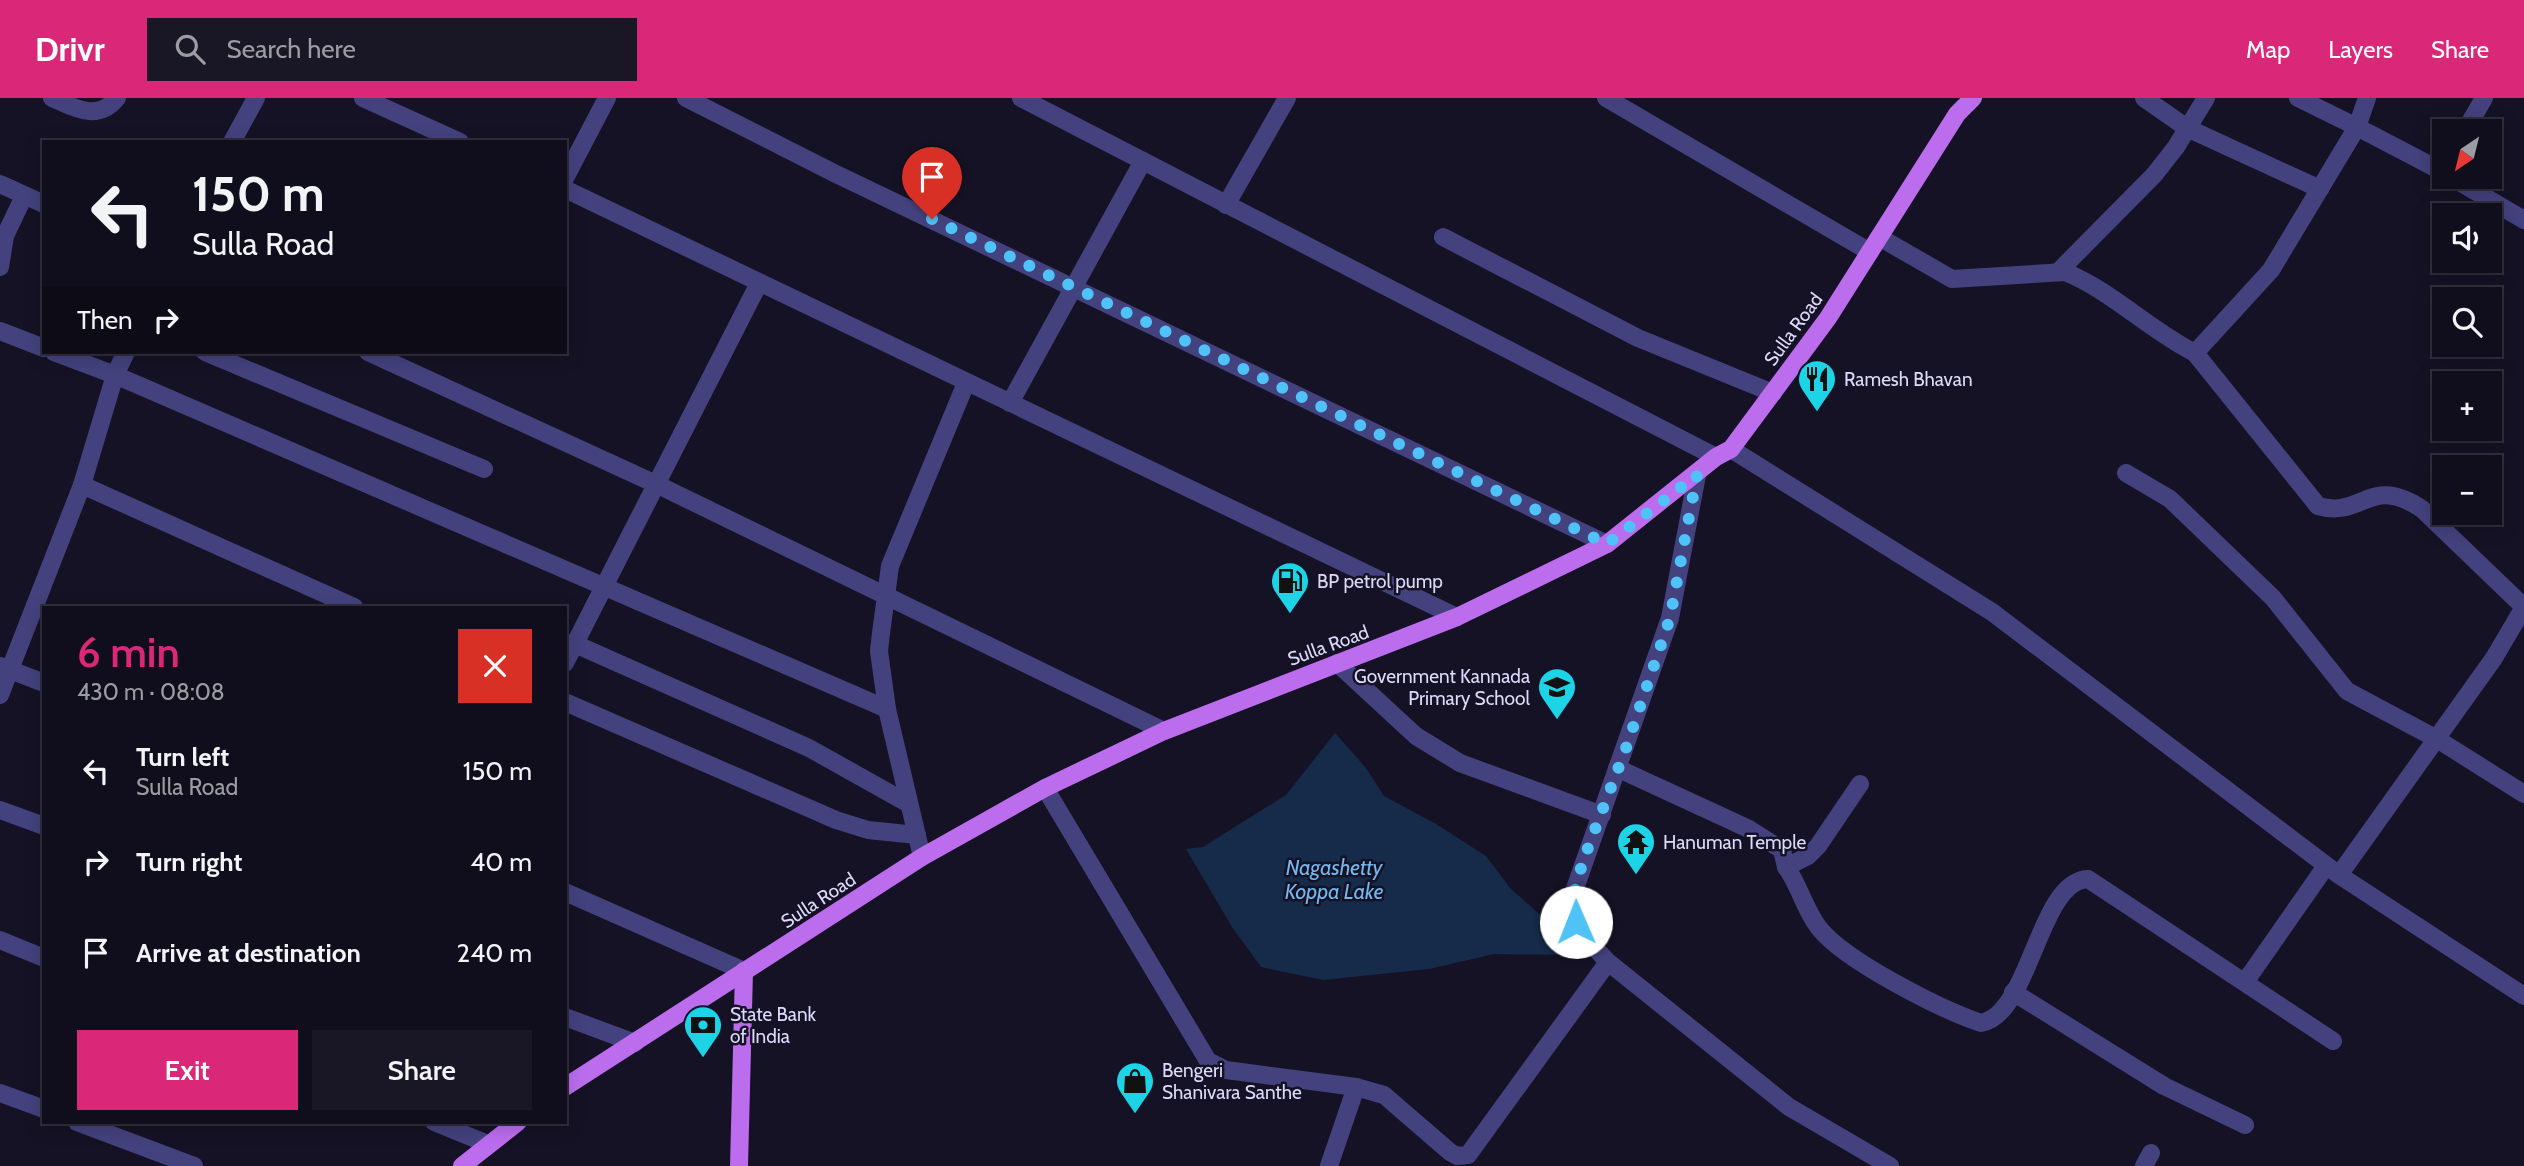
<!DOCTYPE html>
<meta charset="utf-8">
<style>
:root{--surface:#100e1c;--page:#191725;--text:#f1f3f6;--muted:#9c9ca3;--line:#302e3b;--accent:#db2777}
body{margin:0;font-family:Cabin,sans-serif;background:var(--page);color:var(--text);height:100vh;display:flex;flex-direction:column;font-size:26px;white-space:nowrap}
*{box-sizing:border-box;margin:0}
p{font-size:23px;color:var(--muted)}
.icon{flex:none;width:38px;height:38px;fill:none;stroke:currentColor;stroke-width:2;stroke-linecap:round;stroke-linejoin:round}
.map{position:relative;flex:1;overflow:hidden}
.details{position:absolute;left:42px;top:508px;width:525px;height:518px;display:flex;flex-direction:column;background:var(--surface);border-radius:0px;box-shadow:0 4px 18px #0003,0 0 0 2px var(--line)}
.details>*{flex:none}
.hud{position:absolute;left:42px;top:42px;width:525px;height:214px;border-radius:0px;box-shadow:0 4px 18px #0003,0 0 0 2px var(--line);background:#100e1c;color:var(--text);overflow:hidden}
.needle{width:46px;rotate:215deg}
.tools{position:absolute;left:2432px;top:21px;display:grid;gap:14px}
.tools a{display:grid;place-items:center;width:70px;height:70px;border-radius:0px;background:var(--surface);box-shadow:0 4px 18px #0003,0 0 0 2px var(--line);font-size:35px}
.pin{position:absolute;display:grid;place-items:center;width:60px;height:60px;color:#fff;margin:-72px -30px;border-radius:50% 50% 50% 0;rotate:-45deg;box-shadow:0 0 7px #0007}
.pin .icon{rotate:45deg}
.me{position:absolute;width:77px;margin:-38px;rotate:359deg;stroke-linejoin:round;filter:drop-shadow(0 0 5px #0008)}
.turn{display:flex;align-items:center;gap:24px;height:147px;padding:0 35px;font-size:32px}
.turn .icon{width:91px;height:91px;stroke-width:2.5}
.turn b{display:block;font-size:49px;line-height:60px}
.then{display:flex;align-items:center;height:66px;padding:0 35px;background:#0003;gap:14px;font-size:26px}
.round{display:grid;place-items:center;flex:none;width:74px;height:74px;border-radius:0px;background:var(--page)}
.headline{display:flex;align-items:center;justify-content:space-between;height:119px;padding:0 35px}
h1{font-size:42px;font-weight:600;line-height:52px;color:var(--accent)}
.primary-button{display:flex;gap:14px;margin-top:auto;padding:14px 35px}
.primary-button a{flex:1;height:80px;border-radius:0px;background:var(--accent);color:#fff;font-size:28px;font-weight:600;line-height:80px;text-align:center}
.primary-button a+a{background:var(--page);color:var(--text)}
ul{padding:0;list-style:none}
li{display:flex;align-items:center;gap:21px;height:91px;padding:0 35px}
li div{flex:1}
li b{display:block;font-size:26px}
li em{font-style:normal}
header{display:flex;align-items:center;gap:42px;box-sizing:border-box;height:98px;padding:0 35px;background:var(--accent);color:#fff}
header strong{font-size:33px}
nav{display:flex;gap:38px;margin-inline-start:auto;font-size:24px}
.search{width:490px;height:63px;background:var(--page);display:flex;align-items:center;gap:18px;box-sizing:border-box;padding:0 24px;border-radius:0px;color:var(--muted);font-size:26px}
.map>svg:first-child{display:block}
.water{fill:#162b4a}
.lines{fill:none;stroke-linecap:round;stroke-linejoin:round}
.minor{stroke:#44427e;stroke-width:18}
.major{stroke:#bc6dee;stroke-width:18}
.route{stroke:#4fc3f7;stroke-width:12;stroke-dasharray:0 21.6}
.labels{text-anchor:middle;stroke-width:5;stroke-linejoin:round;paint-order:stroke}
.street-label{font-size:19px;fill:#dddafb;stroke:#151225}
.poi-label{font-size:19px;fill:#dddafb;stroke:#151225;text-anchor:start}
.water-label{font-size:21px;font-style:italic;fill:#74b8ef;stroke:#151225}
</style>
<header>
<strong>Drivr</strong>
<div class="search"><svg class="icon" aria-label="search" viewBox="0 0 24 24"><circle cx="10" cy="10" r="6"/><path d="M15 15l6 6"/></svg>Search here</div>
<nav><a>Map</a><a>Layers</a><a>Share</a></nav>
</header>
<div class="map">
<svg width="2524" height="1068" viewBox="0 0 2524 1068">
<rect width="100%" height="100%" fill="#151225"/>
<path class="water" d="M1335,635L1366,670L1384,698L1436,726L1486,758L1511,791L1552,827L1577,857L1494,856L1429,871L1323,882L1261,869L1232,829L1186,751L1203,749L1286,697Z"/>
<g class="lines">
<g class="minor">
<path d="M52,0C75,10 98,24 117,0"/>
<path d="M363,0L460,44"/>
<path d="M686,0L836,76L1607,446"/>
<path d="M1021,0L1716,359"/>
<path d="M1606,0L1870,154"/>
<path d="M2144,0L2187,30L2320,91"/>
<path d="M2298,0L2357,29L2271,172L2195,255L2318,408C2363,421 2369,376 2422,411L2524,509"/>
<path d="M2367,0L2357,29L2445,75"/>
<path d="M2465,33L2484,0"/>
<path d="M232,44L256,0"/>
<path d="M2451,79L2524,122"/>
<path d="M565,80L607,0"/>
<path d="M0,86L44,106"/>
<path d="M565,91L1457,519"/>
<path d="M1226,107L1287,0"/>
<path d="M1443,139L1638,240L1773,295"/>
<path d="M1879,139L1952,181L2065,174C2112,193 2149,232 2195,255"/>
<path d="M0,169L5,138L24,98"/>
<path d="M2058,174L2154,77L2176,49L2206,0"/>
<path d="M0,233L44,250"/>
<path d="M54,254L115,277L887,611"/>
<path d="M205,254L484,371"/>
<path d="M368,254L658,387L1164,633"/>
<path d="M1010,305L1143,63"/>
<path d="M1731,351L1992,514L2339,777L2524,898"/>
<path d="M2126,375L2170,401L2273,500L2347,593L2437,641L2524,696"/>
<path d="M1697,377L1670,520L1572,799L1576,824L1583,837L1608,864L1789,1009L1890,1068"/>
<path d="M82,387L354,509"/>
<path d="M575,546L809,650L909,706"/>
<path d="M565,565L759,185"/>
<path d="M1337,565L1416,638L1460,665L1602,717"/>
<path d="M0,568L44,585"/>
<path d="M0,597L82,387L115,277L126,254"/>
<path d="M565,604L836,722L868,732L917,737"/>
<path d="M1617,670L1749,731L1782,752L1786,769L1808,758L1818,748L1860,686"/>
<path d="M1045,690L1208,963L1226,972L1356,989"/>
<path d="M0,712L44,728"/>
<path d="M922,759L887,611L879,553L881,535L890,468L966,285"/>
<path d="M1786,769C1800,788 1804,811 1819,830C1845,863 1940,911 1981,925C2031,916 2038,783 2088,781L2333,943"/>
<path d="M2339,777L2494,560L2524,509"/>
<path d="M565,794L744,873"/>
<path d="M0,842L44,860"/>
<path d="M2245,884L2326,768"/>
<path d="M2013,894L2164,988L2245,1027"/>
<path d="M565,919L635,945"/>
<path d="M0,995L44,1011"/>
<path d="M77,1024L194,1068"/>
<path d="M434,1024L488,1046"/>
<path d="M1329,1068L1356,989L1384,997L1450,1054L1457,1058L1468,1057L1608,864"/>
<path d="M2144,1068L2151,1055"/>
</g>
<g class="major">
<path d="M565,989L922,759L1045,690L1164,633L1457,519L1607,446L1716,359L1731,351L1828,220L1957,16L1973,0"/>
<path d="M462,1068L518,1024"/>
<path d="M739,1068L744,873"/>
</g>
</g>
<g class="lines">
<path class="route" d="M932,121L1607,446L1697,377L1670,520L1626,650L1583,763L1573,799L1576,824"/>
</g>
<defs>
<symbol id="restaurant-pin" viewBox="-11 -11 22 30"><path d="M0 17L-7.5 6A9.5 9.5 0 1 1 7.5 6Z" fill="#1cd4e5" stroke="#151225"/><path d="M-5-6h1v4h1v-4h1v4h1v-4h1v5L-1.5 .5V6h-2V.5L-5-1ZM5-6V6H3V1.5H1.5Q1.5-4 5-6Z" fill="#111"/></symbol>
<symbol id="fuel-pin" viewBox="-11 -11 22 30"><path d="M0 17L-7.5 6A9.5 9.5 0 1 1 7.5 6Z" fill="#1cd4e5" stroke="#151225"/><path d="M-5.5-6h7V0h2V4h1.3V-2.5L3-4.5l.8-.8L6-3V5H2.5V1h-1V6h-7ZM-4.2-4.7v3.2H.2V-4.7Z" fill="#111"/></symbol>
<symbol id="school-pin" viewBox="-11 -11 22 30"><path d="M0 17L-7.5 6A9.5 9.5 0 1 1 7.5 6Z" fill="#1cd4e5" stroke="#151225"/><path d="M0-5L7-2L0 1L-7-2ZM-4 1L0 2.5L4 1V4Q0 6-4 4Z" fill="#111"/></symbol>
<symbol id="temple-pin" viewBox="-11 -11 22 30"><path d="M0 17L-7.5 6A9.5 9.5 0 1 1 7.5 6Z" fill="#1cd4e5" stroke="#151225"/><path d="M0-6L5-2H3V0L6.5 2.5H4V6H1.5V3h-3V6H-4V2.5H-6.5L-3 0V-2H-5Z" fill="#111"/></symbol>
<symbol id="bank-pin" viewBox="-11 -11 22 30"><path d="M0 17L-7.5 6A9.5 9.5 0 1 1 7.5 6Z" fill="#1cd4e5" stroke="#151225"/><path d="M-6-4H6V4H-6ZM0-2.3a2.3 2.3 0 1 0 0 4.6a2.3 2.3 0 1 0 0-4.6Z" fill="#111"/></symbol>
<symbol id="shop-pin" viewBox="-11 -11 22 30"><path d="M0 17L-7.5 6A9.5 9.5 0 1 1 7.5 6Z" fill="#1cd4e5" stroke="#151225"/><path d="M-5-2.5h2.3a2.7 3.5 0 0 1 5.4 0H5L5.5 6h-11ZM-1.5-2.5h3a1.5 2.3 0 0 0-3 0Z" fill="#111"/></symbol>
</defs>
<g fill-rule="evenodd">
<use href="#restaurant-pin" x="1795" y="259" width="44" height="60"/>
<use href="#fuel-pin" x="1268" y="461" width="44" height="60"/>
<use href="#school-pin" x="1535" y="567" width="44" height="60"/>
<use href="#temple-pin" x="1614" y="722" width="44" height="60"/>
<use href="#bank-pin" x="681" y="905" width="44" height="60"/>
<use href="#shop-pin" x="1113" y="961" width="44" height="60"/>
</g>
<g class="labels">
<g class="street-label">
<text transform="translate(1793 231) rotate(-54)" y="7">Sulla Road</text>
<text transform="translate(1328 547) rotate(-20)" y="7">Sulla Road</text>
<text transform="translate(818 802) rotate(-33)" y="7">Sulla Road</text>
</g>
<g class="poi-label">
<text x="1844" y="288">Ramesh Bhavan</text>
<text x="1317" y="490">BP petrol pump</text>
<text x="1530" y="585" text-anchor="end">Government Kannada<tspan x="1530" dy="22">Primary School</tspan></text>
<text x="1663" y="751">Hanuman Temple</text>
<text x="730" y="923">State Bank<tspan x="730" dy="22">of India</tspan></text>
<text x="1162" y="979">Bengeri<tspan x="1162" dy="22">Shanivara Santhe</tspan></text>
</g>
<g class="water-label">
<text x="1334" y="777">Nagashetty<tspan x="1334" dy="24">Koppa Lake</tspan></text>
</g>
</g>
</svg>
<div class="tools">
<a><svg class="needle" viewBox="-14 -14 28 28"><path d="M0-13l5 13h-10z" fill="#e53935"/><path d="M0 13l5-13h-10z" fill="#9c9ca3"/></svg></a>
<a><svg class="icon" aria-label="sound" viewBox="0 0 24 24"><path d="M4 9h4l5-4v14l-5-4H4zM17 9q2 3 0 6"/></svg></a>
<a><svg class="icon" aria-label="search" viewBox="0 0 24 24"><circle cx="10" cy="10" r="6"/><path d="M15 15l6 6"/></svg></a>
<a>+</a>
<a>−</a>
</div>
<div class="pin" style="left:932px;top:121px;background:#d93025"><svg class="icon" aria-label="arrive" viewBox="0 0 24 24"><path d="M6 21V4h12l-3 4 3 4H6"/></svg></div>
<svg class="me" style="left:1576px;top:824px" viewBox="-20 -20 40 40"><circle r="19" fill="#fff"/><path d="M0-13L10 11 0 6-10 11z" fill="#4fc3f7"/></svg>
<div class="hud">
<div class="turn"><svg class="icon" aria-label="left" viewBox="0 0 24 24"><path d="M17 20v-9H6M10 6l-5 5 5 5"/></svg><div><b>150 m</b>Sulla Road</div></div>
<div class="then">Then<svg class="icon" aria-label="right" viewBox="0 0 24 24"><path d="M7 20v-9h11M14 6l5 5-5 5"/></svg></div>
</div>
<section class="details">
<div class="headline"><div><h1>6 min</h1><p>430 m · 08:08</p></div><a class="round" style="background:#d93025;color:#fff"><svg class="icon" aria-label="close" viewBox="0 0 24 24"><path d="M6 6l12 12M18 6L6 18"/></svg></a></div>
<ul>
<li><svg class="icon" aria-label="left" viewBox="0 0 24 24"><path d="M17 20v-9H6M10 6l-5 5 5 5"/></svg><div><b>Turn left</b><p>Sulla Road</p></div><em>150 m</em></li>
<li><svg class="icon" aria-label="right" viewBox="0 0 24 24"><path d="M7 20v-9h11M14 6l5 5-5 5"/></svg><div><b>Turn right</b></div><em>40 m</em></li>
<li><svg class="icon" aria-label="arrive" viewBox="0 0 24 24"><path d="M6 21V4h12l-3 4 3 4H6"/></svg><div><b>Arrive at destination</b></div><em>240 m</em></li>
</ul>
<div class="primary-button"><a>Exit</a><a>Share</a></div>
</section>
</div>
